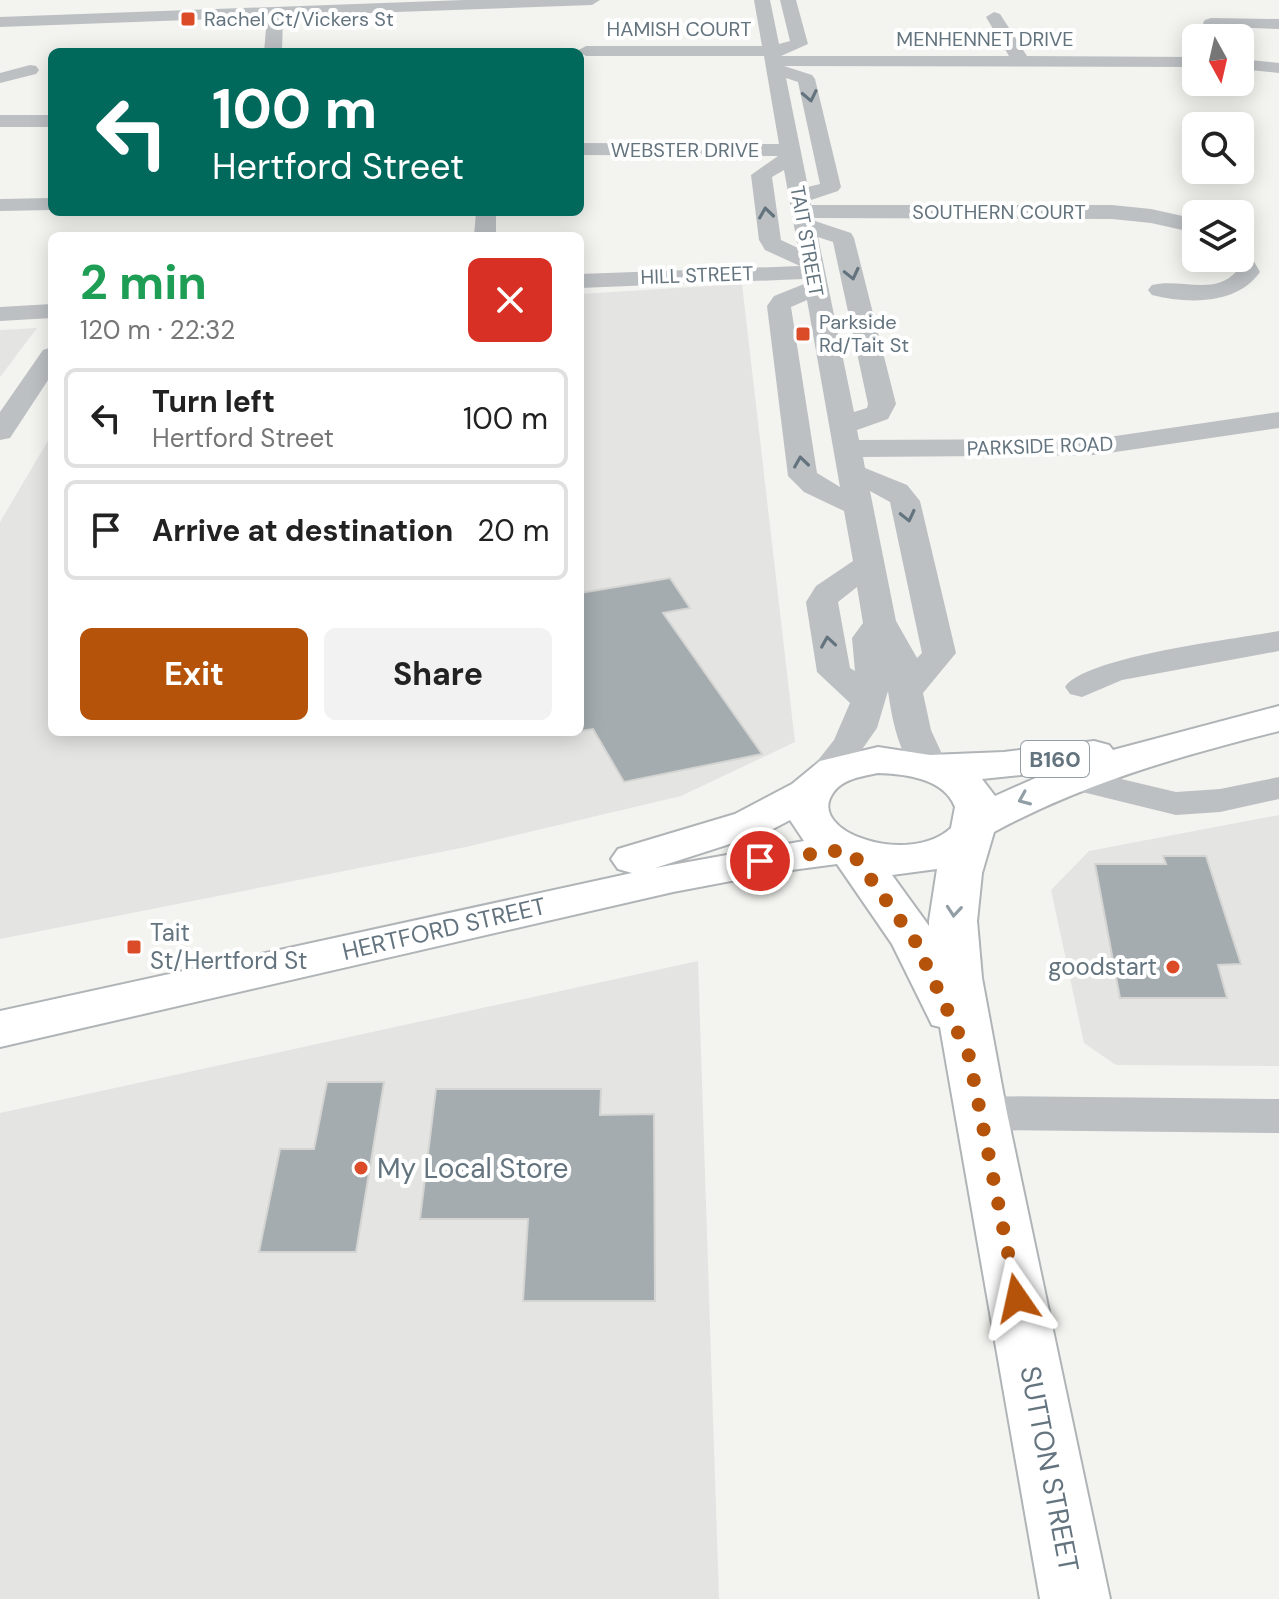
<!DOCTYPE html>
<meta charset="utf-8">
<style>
:root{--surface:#fff;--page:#f2f2f2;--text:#222;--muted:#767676;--line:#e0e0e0;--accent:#b45309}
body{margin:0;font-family:"DM Sans",sans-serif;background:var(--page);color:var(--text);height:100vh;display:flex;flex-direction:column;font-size:30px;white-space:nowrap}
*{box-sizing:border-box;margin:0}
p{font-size:26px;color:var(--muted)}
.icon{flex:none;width:44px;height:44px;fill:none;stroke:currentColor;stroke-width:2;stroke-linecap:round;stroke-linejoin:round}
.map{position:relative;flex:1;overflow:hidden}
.drawer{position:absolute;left:48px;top:232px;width:536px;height:504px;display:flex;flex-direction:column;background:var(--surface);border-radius:12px;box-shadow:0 4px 20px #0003}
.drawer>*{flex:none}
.top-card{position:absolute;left:48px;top:48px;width:536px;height:168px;border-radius:12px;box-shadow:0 4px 20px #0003;background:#00695c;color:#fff;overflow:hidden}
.needle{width:52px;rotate:172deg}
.buttons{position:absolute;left:1182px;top:24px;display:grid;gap:16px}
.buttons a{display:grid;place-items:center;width:72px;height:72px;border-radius:12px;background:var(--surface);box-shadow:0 4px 20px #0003;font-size:40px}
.pin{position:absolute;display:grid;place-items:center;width:68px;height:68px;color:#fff;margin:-34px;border:4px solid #fff;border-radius:50%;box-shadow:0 2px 8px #0007}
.me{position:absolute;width:88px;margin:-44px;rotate:349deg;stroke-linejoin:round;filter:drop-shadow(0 0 6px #0008)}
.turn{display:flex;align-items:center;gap:28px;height:168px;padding:0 32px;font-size:36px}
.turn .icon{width:104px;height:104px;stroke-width:2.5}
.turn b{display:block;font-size:56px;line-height:68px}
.round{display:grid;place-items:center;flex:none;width:84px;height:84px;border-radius:12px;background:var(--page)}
.head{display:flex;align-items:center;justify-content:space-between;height:136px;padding:0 32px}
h1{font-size:48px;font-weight:700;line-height:60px;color:#1e9e55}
.primary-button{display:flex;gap:16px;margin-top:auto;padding:16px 32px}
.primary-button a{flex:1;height:92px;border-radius:12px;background:var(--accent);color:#fff;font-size:32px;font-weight:700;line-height:92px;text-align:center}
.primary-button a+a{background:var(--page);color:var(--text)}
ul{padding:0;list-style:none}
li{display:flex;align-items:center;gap:24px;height:100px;margin:0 16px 12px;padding:0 16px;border:4px solid var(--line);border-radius:12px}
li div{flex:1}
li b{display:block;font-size:30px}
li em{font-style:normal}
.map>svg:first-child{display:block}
.built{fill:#e4e5e3}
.building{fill:#a4acb0;stroke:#d4d4d2;stroke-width:2}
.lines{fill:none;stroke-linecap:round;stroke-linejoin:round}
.major-casing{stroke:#b0b4b7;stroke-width:4}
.minor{fill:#bcc0c3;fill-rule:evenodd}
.major{fill:#fff;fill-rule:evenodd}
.oneway{stroke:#64747f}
.oneway2{stroke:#929ea5}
.route{stroke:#b45309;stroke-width:14;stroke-dasharray:0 25.2}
.poi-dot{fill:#db4b28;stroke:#fff;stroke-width:3}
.labels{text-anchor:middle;stroke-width:8;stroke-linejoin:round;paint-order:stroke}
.far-poi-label{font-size:20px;fill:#64747f;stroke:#fff;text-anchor:start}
.far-street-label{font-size:20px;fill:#64747f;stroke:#fff}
.shield{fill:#fff;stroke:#929ea5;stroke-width:2}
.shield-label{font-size:22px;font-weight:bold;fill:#64747f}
.street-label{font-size:24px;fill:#64747f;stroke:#fff}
.poi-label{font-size:24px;fill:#64747f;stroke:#fff;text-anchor:start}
.near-poi-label{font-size:28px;fill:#64747f;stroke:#fff;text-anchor:start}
.near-street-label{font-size:28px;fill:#64747f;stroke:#fff}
</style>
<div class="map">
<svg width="1279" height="1599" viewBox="0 0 1279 1599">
<rect width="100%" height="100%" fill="#f3f3ef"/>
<g class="built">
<path d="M742,284L795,742L681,796L466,847L0,939V522L52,434V732H580V294Z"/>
<path d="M37,328L0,377V330Z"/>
<path d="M1279,815V1066L1116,1065L1084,1043L1051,890L1089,851Z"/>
<path d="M698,961L719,1599H0V1113Z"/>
</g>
<g class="building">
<path d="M670,578L690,608L663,613L762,754L624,782L593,729L580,731V593Z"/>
<path d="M1163,856H1206L1241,964L1218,965L1227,998H1120L1095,864H1166Z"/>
<path d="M327,1082H384L356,1252H259L280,1149H314Z"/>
<path d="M436,1089H601L600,1115L654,1114L655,1301H523L528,1219H420Z"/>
</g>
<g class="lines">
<defs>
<path id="major" d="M1279,706V731C1180,756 1084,783 994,832L982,873L977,921L982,978L1007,1113L1110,1599H1040L940,1027L932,1025L892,944L837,864L784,871L673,892L0,1047V1011L632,873L618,869L611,859L618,849L735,814L792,784L820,761L878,747L930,755L1004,752L1094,741L1109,745L1113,750ZM1049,772L995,796L982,779ZM878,773C905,774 944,778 955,807L951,828C909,867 805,832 833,793C842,779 863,776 878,773ZM790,820L804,841L655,868L767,832ZM937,869L929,921V926L892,875Z"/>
</defs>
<use href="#major" class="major-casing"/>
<g class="minor">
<path d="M464,0H600L592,5L283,16L282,52H264L267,17L0,27V17Z"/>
<path d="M754,0H770L779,44L790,41L780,0H796L808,44L781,56H1009L986,17L994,12L1000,14L1027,56L1196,57V67L784,66L812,75L815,79L841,187L838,191L811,200V205H1112L1151,209L1196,219V233L1151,223L1112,219L814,218L815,221L851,233L854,238L896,404L888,419L857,430L859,440L1095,439L1279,412V428L1095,455L863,457L865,468L907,485L920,501L956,653L923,693L931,730L947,765L941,773L928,776L915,773C898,749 892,720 888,691L877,728L840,781L827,784L814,781L808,773L834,740L850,703L817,672L806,602L816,586L853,561L844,511L804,492L788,476L767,306L774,296L804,284L803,279L580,288V274L800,266L765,250L759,240L751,175L778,156L580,155V143L779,144L764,56H586L577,51L586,46H762ZM786,78L798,82L820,184L808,187ZM784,170L798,248L781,240L772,177ZM818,237L833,242L868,404L867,408L854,412ZM807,300L840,487L817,473L791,307ZM870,491L890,502L922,653L917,658L896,621ZM857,587L863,623L852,638L855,671L850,668L838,602Z"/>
<path d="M1211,18L1279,19V29L1205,26L1203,23L1205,20Z"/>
<path d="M1240,59L1279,63V73L1240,69Z"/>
<path d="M30,65L36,66L39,70L36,74L0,83V73Z"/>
<rect x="0" y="115" width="52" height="12"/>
<path d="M52,198V210L0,211V199Z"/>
<path d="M1229,206L1240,213L1214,214L1217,209Z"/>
<path d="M476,212H496V236H474Z"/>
<path d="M1240,249L1248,251L1260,272C1237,305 1188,304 1152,295L1148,290L1152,285C1179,278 1214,296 1236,272L1230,258H1240Z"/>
<path d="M52,304V318L0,321V307Z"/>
<path d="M52,347V374L10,438L0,440V412L43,350Z"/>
<path d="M1279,631V651L1122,680L1082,697L1070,694L1065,687C1086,656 1237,639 1279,631Z"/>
<path d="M1075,768L1176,792L1220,789L1279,777V799L1220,812L1176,815L1062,787L1056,779L1062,771Z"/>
<path d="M980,1096L1279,1099V1133L980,1130L963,1125L957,1113L963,1101Z"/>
</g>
<use href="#major" class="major"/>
</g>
<defs><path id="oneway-chevron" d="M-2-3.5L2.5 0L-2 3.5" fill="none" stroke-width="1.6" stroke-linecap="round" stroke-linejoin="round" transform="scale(2)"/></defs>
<g class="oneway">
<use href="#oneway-chevron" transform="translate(810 96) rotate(78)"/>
<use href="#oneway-chevron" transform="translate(766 213) rotate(-98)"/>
<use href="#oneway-chevron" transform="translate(852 274) rotate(77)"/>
<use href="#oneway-chevron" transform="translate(801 462) rotate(-98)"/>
<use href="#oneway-chevron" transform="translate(908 516) rotate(77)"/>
<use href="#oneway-chevron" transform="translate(828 642) rotate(-99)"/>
</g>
<g class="oneway2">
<use href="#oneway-chevron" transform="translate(1024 799) rotate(157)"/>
<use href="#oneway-chevron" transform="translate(954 911) rotate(95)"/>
</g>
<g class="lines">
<path class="route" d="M760,861L842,850L853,854L915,941L969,1056L1017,1298"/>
</g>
<g class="poi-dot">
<rect x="180" y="11" width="16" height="16" rx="4"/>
<rect x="795" y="326" width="16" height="16" rx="4"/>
<rect x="126" y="939" width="16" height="16" rx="4"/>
<circle cx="1173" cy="967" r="8"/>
<circle cx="361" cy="1168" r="8"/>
</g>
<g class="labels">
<g class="far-poi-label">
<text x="204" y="26">Rachel Ct/Vickers St</text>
<text x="819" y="329">Parkside<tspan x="819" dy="23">Rd/Tait St</tspan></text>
</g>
<g class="far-street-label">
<text x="679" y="36">HAMISH COURT</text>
<text x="985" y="46">MENHENNET DRIVE</text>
<text x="685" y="157">WEBSTER DRIVE</text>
<text x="999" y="219">SOUTHERN COURT</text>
<text transform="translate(807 241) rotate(80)" y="7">TAIT STREET</text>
<text transform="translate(697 275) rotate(-2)" y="7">HILL STREET</text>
<text transform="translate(1040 446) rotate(-2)" y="7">PARKSIDE ROAD</text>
</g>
<rect class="shield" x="1021" y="741" width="68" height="36" rx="6"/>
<g class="shield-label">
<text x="1055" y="767">B160</text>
</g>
<g class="street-label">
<text transform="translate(444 929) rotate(-13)" y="8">HERTFORD STREET</text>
</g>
<g class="poi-label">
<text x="150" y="941">Tait<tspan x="150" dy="28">St/Hertford St</tspan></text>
<text x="1157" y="975" text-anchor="end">goodstart</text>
</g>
<g class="near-poi-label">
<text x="377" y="1178">My Local Store</text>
</g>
<g class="near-street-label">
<text transform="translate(1050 1469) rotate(79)" y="10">SUTTON STREET</text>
</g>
</g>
</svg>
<div class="buttons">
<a><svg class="needle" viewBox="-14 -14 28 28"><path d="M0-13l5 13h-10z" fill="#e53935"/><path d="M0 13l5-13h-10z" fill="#767676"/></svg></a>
<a><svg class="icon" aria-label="search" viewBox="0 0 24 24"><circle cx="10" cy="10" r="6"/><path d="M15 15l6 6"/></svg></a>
<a><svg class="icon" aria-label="layers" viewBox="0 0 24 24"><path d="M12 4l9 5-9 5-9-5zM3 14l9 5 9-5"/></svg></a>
</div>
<div class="pin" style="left:760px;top:861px;background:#d93025"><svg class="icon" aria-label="arrive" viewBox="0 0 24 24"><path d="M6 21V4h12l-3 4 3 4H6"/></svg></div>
<svg class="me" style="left:1017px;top:1298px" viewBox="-20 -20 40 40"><path d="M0-17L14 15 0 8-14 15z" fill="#b45309" stroke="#fff" stroke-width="4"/></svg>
<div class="top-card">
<div class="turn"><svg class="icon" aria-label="left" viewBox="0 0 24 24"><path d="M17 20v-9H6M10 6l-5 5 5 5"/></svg><div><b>100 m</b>Hertford Street</div></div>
</div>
<section class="drawer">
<div class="head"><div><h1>2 min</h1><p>120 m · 22:32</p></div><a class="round" style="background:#d93025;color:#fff"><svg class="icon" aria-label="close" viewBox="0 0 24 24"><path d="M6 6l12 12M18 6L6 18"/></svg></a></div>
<ul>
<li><svg class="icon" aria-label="left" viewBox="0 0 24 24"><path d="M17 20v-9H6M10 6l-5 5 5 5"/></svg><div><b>Turn left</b><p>Hertford Street</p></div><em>100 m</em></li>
<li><svg class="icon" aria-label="arrive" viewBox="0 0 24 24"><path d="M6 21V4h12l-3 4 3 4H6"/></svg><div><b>Arrive at destination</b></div><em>20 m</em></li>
</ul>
<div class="primary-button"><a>Exit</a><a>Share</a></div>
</section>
</div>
